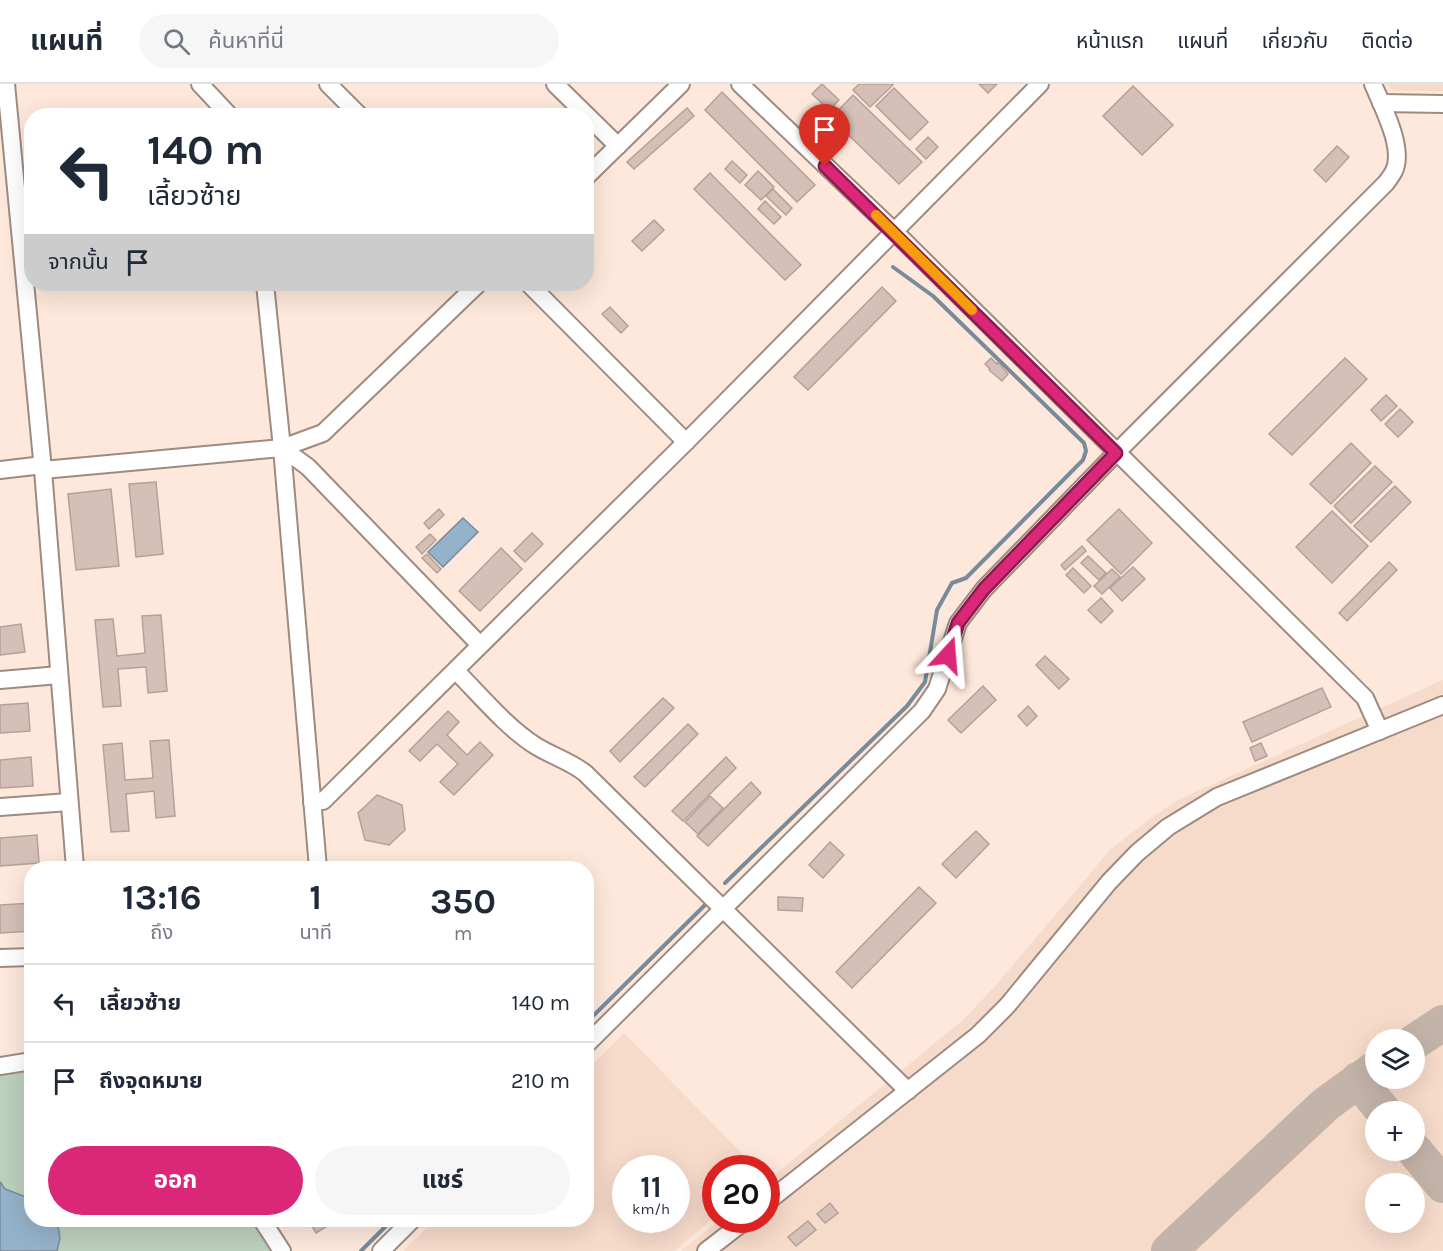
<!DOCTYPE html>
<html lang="th">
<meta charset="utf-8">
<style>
:root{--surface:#fff;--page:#f6f6f7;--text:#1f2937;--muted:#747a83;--line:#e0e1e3;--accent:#db2777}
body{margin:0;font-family:Karla,"Noto Sans Thai",sans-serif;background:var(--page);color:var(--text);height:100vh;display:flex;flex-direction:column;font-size:22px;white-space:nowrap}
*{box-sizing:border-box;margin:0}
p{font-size:20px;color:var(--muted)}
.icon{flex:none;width:33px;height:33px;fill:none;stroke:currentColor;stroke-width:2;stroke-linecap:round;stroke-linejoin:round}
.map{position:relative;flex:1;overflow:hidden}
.details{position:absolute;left:24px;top:777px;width:570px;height:366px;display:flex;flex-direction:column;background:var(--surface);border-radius:24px;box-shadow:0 6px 24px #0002}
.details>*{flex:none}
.hud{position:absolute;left:24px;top:24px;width:570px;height:183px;border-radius:24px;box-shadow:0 6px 24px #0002;background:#fff;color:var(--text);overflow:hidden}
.tools{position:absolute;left:1365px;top:945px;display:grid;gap:12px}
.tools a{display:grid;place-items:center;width:60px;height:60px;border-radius:50%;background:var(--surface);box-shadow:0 6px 24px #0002;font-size:30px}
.speed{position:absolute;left:612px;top:1071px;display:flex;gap:12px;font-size:30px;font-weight:700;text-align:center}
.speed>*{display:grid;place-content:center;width:78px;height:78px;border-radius:50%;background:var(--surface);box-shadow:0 6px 24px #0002;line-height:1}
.speed small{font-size:15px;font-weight:400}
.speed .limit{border:9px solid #d22;background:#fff;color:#111}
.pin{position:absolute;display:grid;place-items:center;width:51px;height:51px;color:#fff;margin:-62px -26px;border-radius:50% 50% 50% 0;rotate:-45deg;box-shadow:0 0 6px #0007}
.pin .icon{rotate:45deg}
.me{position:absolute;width:66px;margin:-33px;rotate:19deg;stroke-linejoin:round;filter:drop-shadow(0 0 4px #0008)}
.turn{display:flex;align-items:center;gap:21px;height:126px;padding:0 24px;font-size:27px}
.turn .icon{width:78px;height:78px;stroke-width:2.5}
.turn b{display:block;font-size:42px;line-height:51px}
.then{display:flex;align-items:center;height:57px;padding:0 24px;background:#0003;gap:12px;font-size:22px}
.eta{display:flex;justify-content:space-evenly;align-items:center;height:102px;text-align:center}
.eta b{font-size:36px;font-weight:700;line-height:42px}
.action{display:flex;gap:12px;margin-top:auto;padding:12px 24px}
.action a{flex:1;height:69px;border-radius:36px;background:var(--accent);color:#fff;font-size:24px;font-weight:700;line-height:69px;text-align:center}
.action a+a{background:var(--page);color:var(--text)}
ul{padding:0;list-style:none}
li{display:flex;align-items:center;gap:18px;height:78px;padding:0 24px;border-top:2px solid var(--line)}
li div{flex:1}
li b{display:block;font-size:22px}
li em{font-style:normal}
header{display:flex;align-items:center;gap:36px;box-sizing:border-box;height:84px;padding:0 30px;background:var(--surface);border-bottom:2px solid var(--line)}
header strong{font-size:28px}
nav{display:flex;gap:33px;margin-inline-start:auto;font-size:21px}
.search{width:420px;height:54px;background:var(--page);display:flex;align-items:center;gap:15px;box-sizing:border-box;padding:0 21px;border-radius:33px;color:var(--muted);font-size:22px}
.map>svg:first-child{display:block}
.built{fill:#f6daca;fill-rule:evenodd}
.green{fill:#bcd0be}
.water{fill:#94b2ca;stroke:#788b9b;stroke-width:1.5}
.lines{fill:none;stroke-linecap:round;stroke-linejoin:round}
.stream{stroke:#788b9b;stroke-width:4}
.taxiway{stroke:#c4b3a8;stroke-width:36}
.building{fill:#d5bfb6;stroke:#b6a198;stroke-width:1.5}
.minor-casing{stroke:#9e8b80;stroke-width:20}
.minor{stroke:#fff;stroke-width:16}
.route-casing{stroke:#8e194d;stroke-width:15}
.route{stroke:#db2777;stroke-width:10}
.slow{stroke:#f59e0b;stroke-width:10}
</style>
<header>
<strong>แผนที่</strong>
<div class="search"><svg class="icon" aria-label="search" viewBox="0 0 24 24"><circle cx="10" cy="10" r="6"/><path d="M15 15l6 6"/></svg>ค้นหาที่นี่</div>
<nav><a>หน้าแรก</a><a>แผนที่</a><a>เกี่ยวกับ</a><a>ติดต่อ</a></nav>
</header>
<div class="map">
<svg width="1443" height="1167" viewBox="0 0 1443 1167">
<rect width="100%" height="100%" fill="#fde8db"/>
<g class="built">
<path d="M1386,0H1443V7H1394Z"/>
<path d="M1443,596V1167H681L720,1136H766L767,1097L963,936L997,900L1110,766L1147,737L1178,716ZM1376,956H1414V994H1376ZM1376,1028H1414V1066H1376ZM1376,1100H1414V1138H1376Z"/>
<path d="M624,949L756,1084H716L715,1133L674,1167H403L435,1136H586L587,986ZM626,1084H676V1136H626Z"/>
</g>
<path class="green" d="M31,986L32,1136H252L272,1167H0V990Z"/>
<g class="water">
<path d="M463,434L478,448L443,483L428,468Z"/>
<path d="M0,1098L5,1105L31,1115L32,1136H57L60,1154L57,1167H0Z"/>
</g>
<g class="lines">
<g class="stream">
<path d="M725,799L907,622L925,598L937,526L952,499L966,494L1083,376L1086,367L1084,359L933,212L893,183"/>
<path d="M586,939L706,820"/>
<path d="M361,1167L392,1136"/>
</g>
<g class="taxiway">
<path d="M1414,958L1443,939"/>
<path d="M1358,996L1384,1028"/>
<path d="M1414,1066L1443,1101"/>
<path d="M1169,1167L1326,1020L1376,984"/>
</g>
</g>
<g class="building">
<path d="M822,0L839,16L829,26L812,10Z"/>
<path d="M859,0H891L893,1L870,23L853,6Z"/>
<path d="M979,0H997L988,9Z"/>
<path d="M1133,2L1173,41L1142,71L1103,32Z"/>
<path d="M894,4L928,38L910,56L876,22Z"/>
<path d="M722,8L815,101L797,118L705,26Z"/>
<path d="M853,11L922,78L899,100L831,34Z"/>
<path d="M687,24L694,32L634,85L627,78Z"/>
<path d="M928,53L938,63L926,75L916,65Z"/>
<path d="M1337,62L1349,73L1326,98L1314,86Z"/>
<path d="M732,77L747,91L740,99L725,85Z"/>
<path d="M758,87L774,103L761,116L745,101Z"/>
<path d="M710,89L801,181L785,196L694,105Z"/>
<path d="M773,105L792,124L786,131L766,112Z"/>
<path d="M765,117L781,133L774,140L758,125Z"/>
<path d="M654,136L664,146L642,167L632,157Z"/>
<path d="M882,203L896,217L808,306L794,293Z"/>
<path d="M610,223L628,242L621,249L602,230Z"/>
<path d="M991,274L997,280L998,278L1008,290L1002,297L989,286L990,285L985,280Z"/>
<path d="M1345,274L1367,295L1292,371L1269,350Z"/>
<path d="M1386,311L1397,322L1381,337L1371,326Z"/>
<path d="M1400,325L1413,338L1398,353L1385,340Z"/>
<path d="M1351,359L1371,379L1331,420L1310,400Z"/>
<path d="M1375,382L1392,398L1351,439L1334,422Z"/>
<path d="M156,398L163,470L136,473L129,400Z"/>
<path d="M1395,402L1411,418L1371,458L1354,442Z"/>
<path d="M111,405L119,482L76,486L68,410Z"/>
<path d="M439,425L444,431L429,445L424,439Z"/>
<path d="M1119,425L1152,459L1121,490L1087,456Z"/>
<path d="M1332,427L1368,462L1332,499L1296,463Z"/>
<path d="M532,449L543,460L525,478L514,467Z"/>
<path d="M430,450L436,456L422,470L416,463Z"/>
<path d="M1082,462L1086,467L1065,486L1061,481Z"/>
<path d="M501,464L522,485L480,527L459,507Z"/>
<path d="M427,470L441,485L437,489L422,474Z"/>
<path d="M1088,472L1106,489L1099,496L1081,479Z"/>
<path d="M1389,478L1397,486L1347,537L1339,529Z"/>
<path d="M1133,483L1145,495L1122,517L1110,504Z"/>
<path d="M1073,484L1091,502L1084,509L1066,491Z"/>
<path d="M1112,485L1120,493L1102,510L1094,502Z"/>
<path d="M1101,514L1113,527L1101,539L1088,526Z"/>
<path d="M161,531L167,607L148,609L146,583L118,585L121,622L103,623L95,536L113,535L117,572L145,569L142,532Z"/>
<path d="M21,540L25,568L0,571V543Z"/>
<path d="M1045,572L1069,595L1059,605L1036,581Z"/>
<path d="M983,602L996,616L961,649L948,636Z"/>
<path d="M1322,604L1331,623L1252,658L1243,638Z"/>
<path d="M663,614L674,624L620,678L610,667Z"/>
<path d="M28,619L30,647L0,649V621Z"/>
<path d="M1028,622L1037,632L1027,642L1018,632Z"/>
<path d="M448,627L459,638L447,651L467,671L480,658L493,671L454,711L440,698L458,680L437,660L420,677L409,667Z"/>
<path d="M688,640L698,650L645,703L634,693Z"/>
<path d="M169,656L175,732L156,734L154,707L126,710L129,747L111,748L103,661L122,659L125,696L153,694L150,657Z"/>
<path d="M1261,659L1267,672L1255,677L1250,664Z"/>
<path d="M31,673L33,702L0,704V676Z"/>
<path d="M726,673L736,684L683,737L672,727Z"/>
<path d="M751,698L761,709L708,762L697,752Z"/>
<path d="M377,711L402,721L405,746L389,761L365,756L358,729Z"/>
<path d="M710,712L723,724L698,750L685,738Z"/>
<path d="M976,747L989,760L956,794L942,780Z"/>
<path d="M37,751L39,779L0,782V754Z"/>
<path d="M830,758L844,771L823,794L809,781Z"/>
<path d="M180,779V784H161V780Z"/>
<path d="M919,803L936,819L852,904L836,888Z"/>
<path d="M778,813L803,814L802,827L778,826Z"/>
<path d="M32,819V847L0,849V821Z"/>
<path d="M830,1119L838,1129L825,1139L817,1130Z"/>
<path d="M308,1136H337L316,1149Z"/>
<path d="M808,1137L816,1146L796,1162L788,1153Z"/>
</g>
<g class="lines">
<defs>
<g id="minor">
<path d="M6,0L43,386L75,784"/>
<path d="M200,0L230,32"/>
<path d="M328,0L360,32"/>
<path d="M555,0L618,62"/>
<path d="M740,0L894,147L1365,614L1380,647"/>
<path d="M1381,19L1443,20"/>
<path d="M586,93L681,0"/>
<path d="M265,200L282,364L318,784"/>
<path d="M529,200L686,358"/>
<path d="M282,364L308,383L480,561"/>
<path d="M0,386L43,381"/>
<path d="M43,386L282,364L323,349L478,200"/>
<path d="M456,587C480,611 507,644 536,662C552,672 570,677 585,689L908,1007"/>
<path d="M0,596L59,591"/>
<path d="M312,718L323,717L686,358L1040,0"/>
<path d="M0,723L69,718"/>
<path d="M0,874L32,873"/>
<path d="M586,961L922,627L937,605L958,539L984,505L1116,369L1386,99C1389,95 1392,91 1394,87C1405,64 1382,22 1373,0"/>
<path d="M0,982L32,977"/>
<path d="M766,1119L978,951L1007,922L1109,798L1137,769L1168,743L1217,713L1443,621"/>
<path d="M262,1136L282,1167"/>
<path d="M381,1167L412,1136"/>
<path d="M706,1167L746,1136"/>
</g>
</defs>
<use href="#minor" class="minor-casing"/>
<use href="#minor" class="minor"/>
</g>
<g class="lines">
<defs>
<path id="route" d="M825,82L1116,369L984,505L958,539L948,571"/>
</defs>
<use href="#route" class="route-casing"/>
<use href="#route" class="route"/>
<path class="slow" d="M876,131L972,226"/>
</g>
</svg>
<div class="tools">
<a><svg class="icon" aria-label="layers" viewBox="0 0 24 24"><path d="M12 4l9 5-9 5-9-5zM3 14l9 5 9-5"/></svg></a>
<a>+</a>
<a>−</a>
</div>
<div class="speed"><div>11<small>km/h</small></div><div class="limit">20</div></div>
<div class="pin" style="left:825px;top:82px;background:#d93025"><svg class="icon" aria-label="arrive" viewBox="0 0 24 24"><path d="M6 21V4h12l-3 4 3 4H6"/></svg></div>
<svg class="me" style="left:948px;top:571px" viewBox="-20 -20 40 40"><path d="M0-17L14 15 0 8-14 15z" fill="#db2777" stroke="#fff" stroke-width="4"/></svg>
<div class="hud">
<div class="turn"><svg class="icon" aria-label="left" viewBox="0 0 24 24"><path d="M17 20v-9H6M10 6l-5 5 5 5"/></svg><div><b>140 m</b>เลี้ยวซ้าย</div></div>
<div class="then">จากนั้น<svg class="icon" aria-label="arrive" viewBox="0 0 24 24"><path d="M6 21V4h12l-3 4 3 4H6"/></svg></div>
</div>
<section class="details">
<div class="eta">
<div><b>13:16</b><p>ถึง</p></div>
<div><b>1</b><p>นาที</p></div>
<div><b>350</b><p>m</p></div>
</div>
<ul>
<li><svg class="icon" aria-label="left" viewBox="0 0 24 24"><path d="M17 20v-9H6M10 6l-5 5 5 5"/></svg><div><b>เลี้ยวซ้าย</b></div><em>140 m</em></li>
<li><svg class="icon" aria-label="arrive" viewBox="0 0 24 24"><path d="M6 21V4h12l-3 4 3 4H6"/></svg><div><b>ถึงจุดหมาย</b></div><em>210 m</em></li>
</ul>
<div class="action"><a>ออก</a><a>แชร์</a></div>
</section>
</div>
